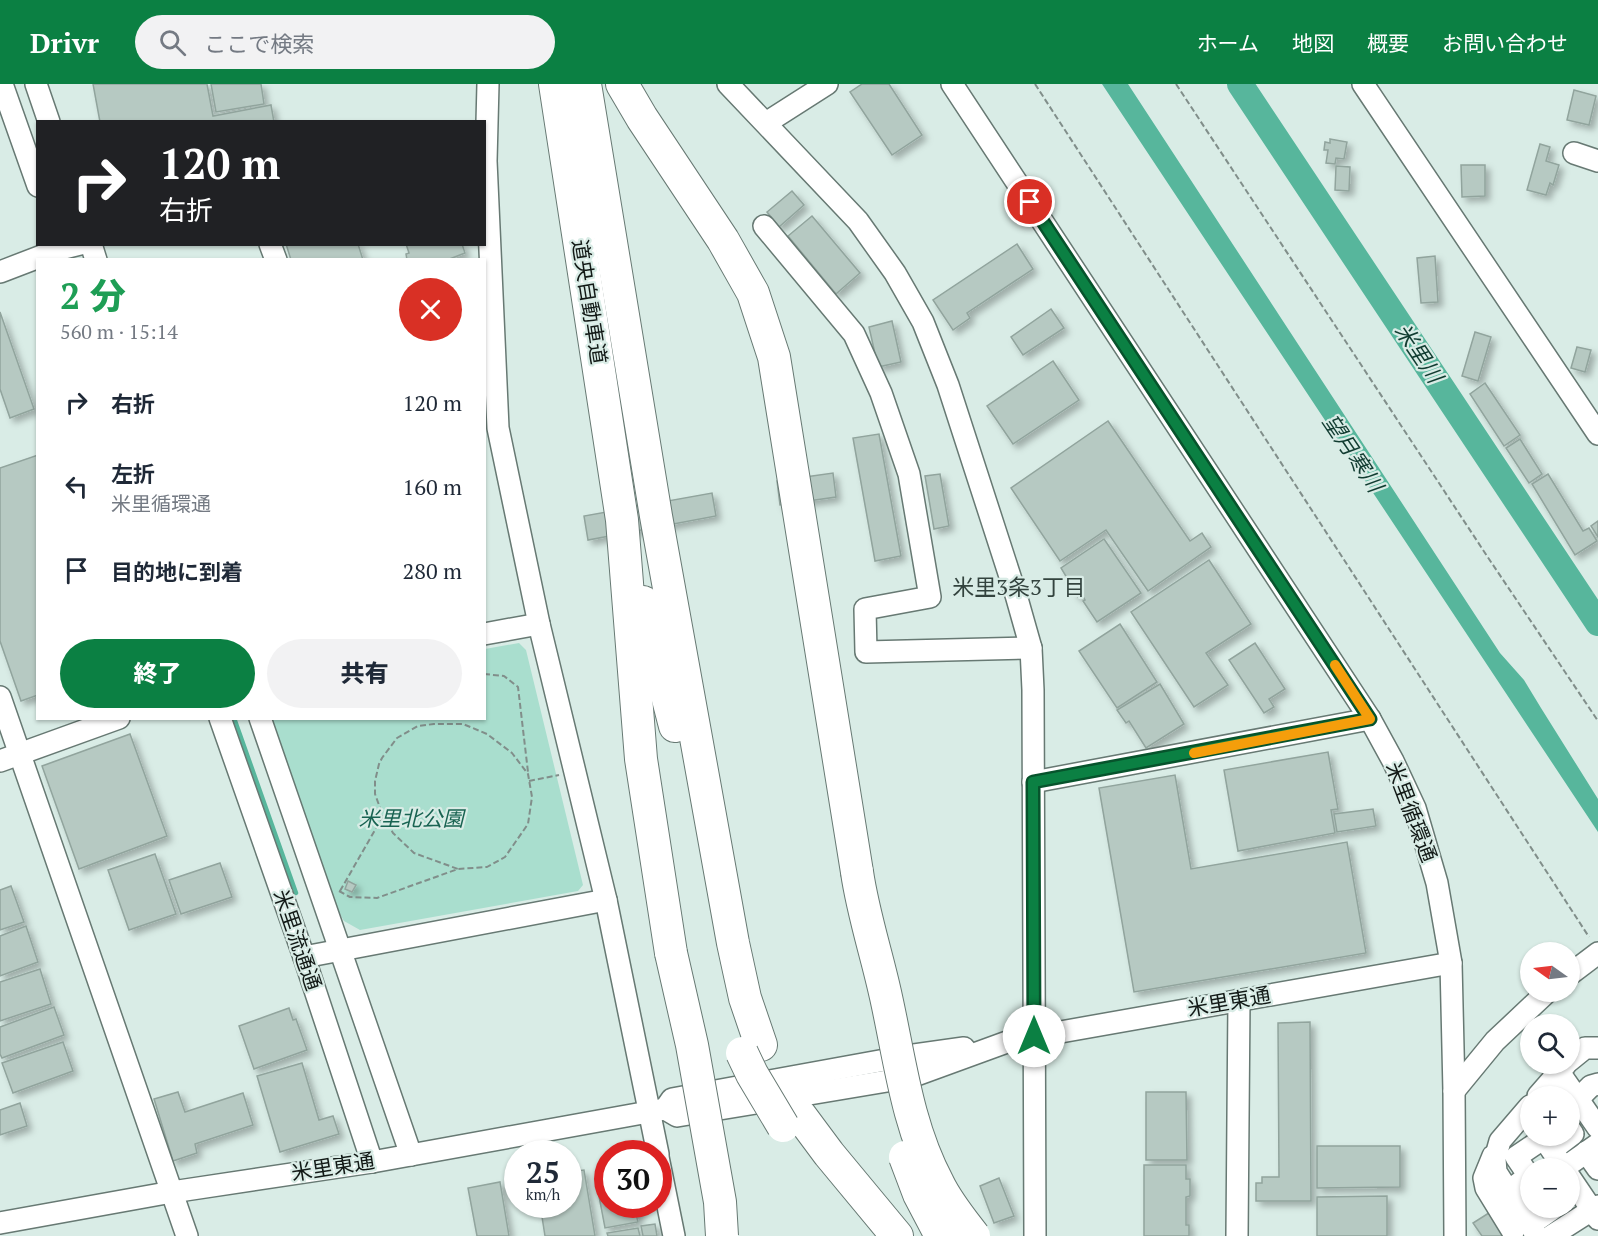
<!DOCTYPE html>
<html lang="ja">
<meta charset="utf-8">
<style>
:root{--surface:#fff;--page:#f2f2f3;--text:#1f2937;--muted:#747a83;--accent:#0b8043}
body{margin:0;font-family:"PT Serif","Noto Sans JP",serif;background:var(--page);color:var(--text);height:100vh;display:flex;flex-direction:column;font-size:22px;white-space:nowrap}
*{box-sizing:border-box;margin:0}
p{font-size:20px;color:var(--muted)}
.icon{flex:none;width:33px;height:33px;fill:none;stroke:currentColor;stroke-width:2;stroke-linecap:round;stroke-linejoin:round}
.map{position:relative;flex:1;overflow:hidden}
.panel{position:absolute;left:36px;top:174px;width:450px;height:462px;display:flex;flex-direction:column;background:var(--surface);border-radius:0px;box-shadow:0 2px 4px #0004}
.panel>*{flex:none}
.banner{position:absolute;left:36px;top:36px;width:450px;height:126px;border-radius:0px;box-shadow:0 2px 4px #0004;background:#202124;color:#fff;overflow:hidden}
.needle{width:39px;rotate:284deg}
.tools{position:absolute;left:1520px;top:858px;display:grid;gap:12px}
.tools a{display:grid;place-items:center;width:60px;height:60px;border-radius:50%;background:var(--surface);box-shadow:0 2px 4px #0004;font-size:30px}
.speed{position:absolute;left:504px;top:1056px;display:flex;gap:12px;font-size:30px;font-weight:700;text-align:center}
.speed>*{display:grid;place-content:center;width:78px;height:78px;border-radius:50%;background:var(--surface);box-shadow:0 2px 4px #0004;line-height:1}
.speed small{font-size:15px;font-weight:400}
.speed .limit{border:9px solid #d22;background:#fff;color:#111}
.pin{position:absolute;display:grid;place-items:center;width:51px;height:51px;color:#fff;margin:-26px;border:3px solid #fff;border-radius:50%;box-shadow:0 2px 6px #0007}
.me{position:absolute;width:66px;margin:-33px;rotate:0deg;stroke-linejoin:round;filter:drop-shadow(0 0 4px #0008)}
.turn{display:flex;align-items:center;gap:21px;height:126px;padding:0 24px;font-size:27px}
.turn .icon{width:78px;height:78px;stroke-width:2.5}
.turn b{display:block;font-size:42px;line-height:51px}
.round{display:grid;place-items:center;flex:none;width:63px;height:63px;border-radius:32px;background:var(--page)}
.summary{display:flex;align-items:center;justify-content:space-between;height:102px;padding:0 24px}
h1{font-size:36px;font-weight:800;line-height:45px;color:#1e9e55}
.action{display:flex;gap:12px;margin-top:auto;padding:12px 24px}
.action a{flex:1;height:69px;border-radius:36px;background:var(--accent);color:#fff;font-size:24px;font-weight:800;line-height:69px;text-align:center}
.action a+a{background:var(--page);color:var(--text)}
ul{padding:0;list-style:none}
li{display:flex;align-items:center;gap:18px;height:84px;padding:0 24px}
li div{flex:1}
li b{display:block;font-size:22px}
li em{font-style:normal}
header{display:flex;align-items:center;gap:36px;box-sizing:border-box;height:84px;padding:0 30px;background:var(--accent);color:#fff}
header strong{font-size:28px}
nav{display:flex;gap:33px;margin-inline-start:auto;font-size:21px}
.search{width:420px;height:54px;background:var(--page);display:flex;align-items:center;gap:15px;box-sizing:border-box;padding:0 21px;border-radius:33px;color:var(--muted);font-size:22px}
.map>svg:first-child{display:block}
.green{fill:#a9dece}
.water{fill:#57b69c}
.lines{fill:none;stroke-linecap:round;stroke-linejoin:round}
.stream{stroke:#57b69c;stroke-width:4.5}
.river{stroke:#57b69c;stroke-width:26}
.building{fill:#b6c9c2;stroke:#91a49d;stroke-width:1.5;filter:url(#shadow)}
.minor-casing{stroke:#677973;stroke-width:24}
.highway-casing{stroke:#677973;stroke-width:34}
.path{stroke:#818e8a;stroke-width:2;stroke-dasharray:6 3;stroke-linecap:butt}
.minor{stroke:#fff;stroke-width:21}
.highway{stroke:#fff;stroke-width:32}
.highway-bridge-casing{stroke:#677973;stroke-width:34;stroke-linecap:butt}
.highway-bridge{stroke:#fff;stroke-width:32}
.route-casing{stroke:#07532c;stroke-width:15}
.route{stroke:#0b8043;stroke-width:10}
.slow{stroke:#f59e0b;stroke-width:10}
.labels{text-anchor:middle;stroke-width:4.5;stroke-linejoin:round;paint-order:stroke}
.street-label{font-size:21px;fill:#121916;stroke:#d9ece6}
.park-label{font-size:21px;font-style:italic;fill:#196352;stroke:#d9ece6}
.water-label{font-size:22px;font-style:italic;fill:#113c31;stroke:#d9ece6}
.neighbourhood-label{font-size:22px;fill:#33433e;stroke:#d9ece6}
</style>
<header>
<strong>Drivr</strong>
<div class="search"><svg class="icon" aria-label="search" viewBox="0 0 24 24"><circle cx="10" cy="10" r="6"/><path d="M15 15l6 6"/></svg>ここで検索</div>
<nav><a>ホーム</a><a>地図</a><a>概要</a><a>お問い合わせ</a></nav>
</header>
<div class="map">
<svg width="1598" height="1152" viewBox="0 0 1598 1152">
<defs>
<filter id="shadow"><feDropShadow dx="4.5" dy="4.5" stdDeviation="3" flood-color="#0004"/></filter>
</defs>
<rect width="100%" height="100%" fill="#d9ece6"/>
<path class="green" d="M519,559L526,566L583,801L578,807L360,846L344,837L332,817L269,635L484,634L485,565Z"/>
<path class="water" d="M1102,0H1128L1500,569L1524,596L1541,624L1598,715V748Z"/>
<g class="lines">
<path class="stream" d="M234,634L296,809"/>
<path class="river" d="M1240,0L1598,539"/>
</g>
<g class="building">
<path d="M93,0H207L213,32L271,21L274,38H100Z"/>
<path d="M211,0H261L264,20L216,28Z"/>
<path d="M862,0H889L922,51L892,71L850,8Z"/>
<path d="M1574,6L1596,12L1589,41L1567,36Z"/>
<path d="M1330,55L1347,58L1344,75L1336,74L1335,80L1326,79L1328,66H1324L1325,58L1330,59Z"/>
<path d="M1540,60L1550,63L1546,77L1559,81L1553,101L1550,99L1546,111L1527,106Z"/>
<path d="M1461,81H1485V112L1462,113Z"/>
<path d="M1336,82L1350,83L1349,107L1335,106Z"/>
<path d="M792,107L804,121L779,143L767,128Z"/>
<path d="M812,132L860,189L836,210L788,152Z"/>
<path d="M286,160H358L363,176H291Z"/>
<path d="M406,160H462L465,169L447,176H407L406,170L409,169Z"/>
<path d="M1017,160L1033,185L967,229L970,234L953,246L933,216Z"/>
<path d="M1435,172L1438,218L1421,219L1417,174Z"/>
<path d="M1051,225L1064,244L1023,271L1011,253Z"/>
<path d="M0,228L34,325L10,334L0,305Z"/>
<path d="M892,237L901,278L878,283L869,243Z"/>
<path d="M1475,248L1491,253L1478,297L1462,292Z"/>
<path d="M1577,263L1591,266L1585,288L1571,284Z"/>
<path d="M1053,277L1079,316L1013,360L987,322Z"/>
<path d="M1485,299L1520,351L1504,362L1470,310Z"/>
<path d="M1108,337L1190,457L1202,449L1211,463L1148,507L1106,446L1060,477L1011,404Z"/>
<path d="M879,350L901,472L875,477L853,354Z"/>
<path d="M1520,355L1542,390L1529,399L1506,364Z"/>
<path d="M38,371V611L21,617L0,557V384Z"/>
<path d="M833,389L836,413L780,421L777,397Z"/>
<path d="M940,390L949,442L934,445L925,392Z"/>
<path d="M1548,390L1583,447L1589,444L1597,457L1575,471L1532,400Z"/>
<path d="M712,409L716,432L588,456L584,432Z"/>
<path d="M1598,437V453L1591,442Z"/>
<path d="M1104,455L1141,509L1097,538L1083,517L1085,516L1082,511L1078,513L1072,505L1076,503L1069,493L1067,494L1061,484Z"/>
<path d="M1209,476L1251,540L1206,569L1228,601L1194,623L1131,528Z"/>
<path d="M1120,540L1157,598L1117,624L1079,567Z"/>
<path d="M1255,559L1285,605L1269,615L1274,623L1264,629L1229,576Z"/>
<path d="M1160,600L1184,640L1146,664L1129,637L1126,639L1117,626Z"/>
<path d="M130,650L167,752L79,785L42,682Z"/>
<path d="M1328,668L1338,725L1331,726L1335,749L1238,767L1224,686Z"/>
<path d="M1175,691L1191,785L1347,758L1366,869L1134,908L1099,704Z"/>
<path d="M1373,725L1376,742L1337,748L1334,730Z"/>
<path d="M155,770L176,830L129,846L108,786Z"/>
<path d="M220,779L232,813L181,830L169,796Z"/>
<path d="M348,797L356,801L352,808L345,805Z"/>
<path d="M11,802L24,838L0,846V806Z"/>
<path d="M26,842L38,878L0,892V852Z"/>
<path d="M40,885L51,920L0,937V898Z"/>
<path d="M54,923L64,951L2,974L0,970V943Z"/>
<path d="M289,924L293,936L296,935L307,966L254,985L239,942Z"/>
<path d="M1310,938L1311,1117H1256V1099H1262V1093H1279L1278,939Z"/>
<path d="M63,958L73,987L13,1009L2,979Z"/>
<path d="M302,979L319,1036L333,1032L339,1050L280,1068L257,992Z"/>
<path d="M178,1008L185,1028L243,1009L253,1041L195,1060L197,1069L173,1077L154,1015Z"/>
<path d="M1146,1008H1186L1187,1076H1146Z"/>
<path d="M20,1019L27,1042L0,1051V1026Z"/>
<path d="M1317,1062H1400V1103L1317,1104Z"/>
<path d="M628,1064L629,1069L640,1067L642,1070H615L614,1067Z"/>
<path d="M1144,1081H1186V1095H1190V1112L1186,1113V1141H1189V1152H1144Z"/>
<path d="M584,1086L595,1152H545L540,1120H568V1088Z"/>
<path d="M999,1094L1014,1132L994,1139L980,1102Z"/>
<path d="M500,1098L509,1152H477L468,1104Z"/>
<path d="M608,1105V1120H638L640,1130H636L638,1138L605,1144L598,1107Z"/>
<path d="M1387,1112V1152H1317V1113Z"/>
<path d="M1492,1127L1526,1149L1522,1152H1482L1473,1139Z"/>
<path d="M655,1140L657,1152H643L641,1142Z"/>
<path d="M638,1144L640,1152H608L607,1149Z"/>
</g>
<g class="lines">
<defs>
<g id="minor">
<path d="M2,0L38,102"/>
<path d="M36,0L49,38"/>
<path d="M488,0L486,77L498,344L539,540L606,816L658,1070"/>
<path d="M728,0L858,137L895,189L923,238L948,301L1016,511L1031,564L1033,606L1035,1152"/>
<path d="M952,0L1370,635L1393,677L1415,724L1437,799L1451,879L1454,1007L1455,1152"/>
<path d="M1363,0L1598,350"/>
<path d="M766,39L827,0"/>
<path d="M1574,69L1598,77"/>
<path d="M764,142L854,250L881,309L909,390L930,513L865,525L866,568L1031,564"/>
<path d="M91,160L96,176"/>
<path d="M270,160L276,176"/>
<path d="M0,188L60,165L80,160"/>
<path d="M484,550L539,540"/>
<path d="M0,613L187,1152"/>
<path d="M220,634L304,873L372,1078"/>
<path d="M260,634L411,1071"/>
<path d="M0,677L119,634"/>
<path d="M1033,698L1370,635"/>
<path d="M304,873L606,816"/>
<path d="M1569,891L1598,869"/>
<path d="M1021,955L1451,879"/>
<path d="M1569,977L1585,964H1598"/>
<path d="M1559,988L1598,1044"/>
<path d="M1454,1007L1495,957L1547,908"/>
<path d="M1538,1012L1566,980"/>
<path d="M1578,1015L1591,1002L1598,1000"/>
<path d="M1530,1022L1500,1057L1495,1075L1496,1088L1537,1152"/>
<path d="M665,1025L672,1015L907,972L964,964"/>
<path d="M1542,1052L1564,1084"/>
<path d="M1552,1066L1573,1050L1569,1044"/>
<path d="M1586,1068L1598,1085"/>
<path d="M1493,1072L1484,1094L1486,1104L1513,1148"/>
<path d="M658,1073L674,1152"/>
<path d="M1564,1084L1598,1060"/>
<path d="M1569,1092L1598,1135"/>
<path d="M1508,1107L1529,1092L1516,1073L1544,1054"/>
<path d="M0,1139L172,1108L372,1078L665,1025L677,1032L911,993L1007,958"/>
<path d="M1530,1141L1554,1124"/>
<path d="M1237,1152L1239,916"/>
<path d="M1551,1152L1598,1122"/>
</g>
<g id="highway">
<path d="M555,0L622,436L641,675L671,869"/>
<path d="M585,0L656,432L733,859L745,914L761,961"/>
<path d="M622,0L642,34L723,156L753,209L774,273L857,788"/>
<path d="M643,518L675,642"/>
<path d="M800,1031L829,1070L897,1152"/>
</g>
</defs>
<use href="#minor" class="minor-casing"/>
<use href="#highway" class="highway-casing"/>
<g class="path">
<path d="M1035,0L1589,853"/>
<path d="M1176,0L1489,475L1598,637"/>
<path d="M484,590L504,592L518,603L528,688"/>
<path d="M529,697L559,691"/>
<path d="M339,807L350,813L377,814L458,785L487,783L505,773L528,740L532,713L528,690L512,669L487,650L463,640H434L418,642L397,654L382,674L379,680L375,697V710L383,732L393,749L414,769L458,785"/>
<path d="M340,807L383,732"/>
</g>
<use href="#minor" class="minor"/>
<use href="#highway" class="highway"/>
<defs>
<g id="highway-bridge">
<path d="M857,788C863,830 877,871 886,913C900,976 907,1041 938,1099C947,1118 961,1135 974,1152"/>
<path d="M671,869L692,961L720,1118L722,1152"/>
<path d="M742,969L752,990L783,1042"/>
<path d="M905,1073L919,1110L941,1152"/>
</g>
</defs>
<use href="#highway-bridge" class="highway-bridge-casing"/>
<use href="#highway-bridge" class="highway-bridge"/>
</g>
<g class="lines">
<defs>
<path id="route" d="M1030,118L1370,635L1033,698L1034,952"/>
</defs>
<use href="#route" class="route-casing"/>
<use href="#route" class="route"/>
<path class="slow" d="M1194,669L1370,635L1335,581"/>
</g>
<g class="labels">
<g class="street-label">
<text transform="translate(589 218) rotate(81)" y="7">道央自動車道</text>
<text transform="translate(1411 728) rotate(69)" y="7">米里循環通</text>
<text transform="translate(297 856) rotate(71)" y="7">米里流通通</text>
<text transform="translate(1229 918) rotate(-10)" y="7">米里東通</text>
<text transform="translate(333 1083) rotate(-9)" y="7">米里東通</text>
</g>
<g class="park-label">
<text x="411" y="742">米里北公園</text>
</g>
<g class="water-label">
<text transform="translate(1419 269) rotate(56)" y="8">米里川</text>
<text transform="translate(1353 369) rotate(56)" y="8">望月寒川</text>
</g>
<g class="neighbourhood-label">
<text x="1019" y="511">米里3条3丁目</text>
</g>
</g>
</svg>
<div class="tools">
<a><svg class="needle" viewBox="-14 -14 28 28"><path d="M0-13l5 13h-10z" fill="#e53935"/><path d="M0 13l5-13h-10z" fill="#747a83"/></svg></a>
<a><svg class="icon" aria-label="search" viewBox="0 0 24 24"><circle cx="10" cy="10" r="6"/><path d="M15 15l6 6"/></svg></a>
<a>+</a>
<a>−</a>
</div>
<div class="speed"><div>25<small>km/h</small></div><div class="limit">30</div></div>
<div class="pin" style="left:1030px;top:118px;background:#d93025"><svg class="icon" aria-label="arrive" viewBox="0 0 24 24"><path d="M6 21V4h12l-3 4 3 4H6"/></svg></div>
<svg class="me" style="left:1034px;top:952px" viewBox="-20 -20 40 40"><circle r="19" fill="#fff"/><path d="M0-13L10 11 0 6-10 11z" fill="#0b8043"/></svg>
<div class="banner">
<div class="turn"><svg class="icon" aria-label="right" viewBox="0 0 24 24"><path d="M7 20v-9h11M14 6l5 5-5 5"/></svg><div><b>120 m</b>右折</div></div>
</div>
<section class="panel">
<div class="summary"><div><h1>2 分</h1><p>560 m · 15:14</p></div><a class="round" style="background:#d93025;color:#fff"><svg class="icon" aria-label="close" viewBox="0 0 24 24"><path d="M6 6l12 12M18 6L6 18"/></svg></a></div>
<ul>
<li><svg class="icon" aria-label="right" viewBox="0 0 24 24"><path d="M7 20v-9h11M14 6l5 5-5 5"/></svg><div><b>右折</b></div><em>120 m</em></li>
<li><svg class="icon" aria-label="left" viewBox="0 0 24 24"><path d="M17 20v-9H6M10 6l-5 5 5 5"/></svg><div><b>左折</b><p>米里循環通</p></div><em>160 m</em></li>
<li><svg class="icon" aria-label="arrive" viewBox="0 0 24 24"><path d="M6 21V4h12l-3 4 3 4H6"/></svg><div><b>目的地に到着</b></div><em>280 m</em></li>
</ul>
<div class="action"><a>終了</a><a>共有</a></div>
</section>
</div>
